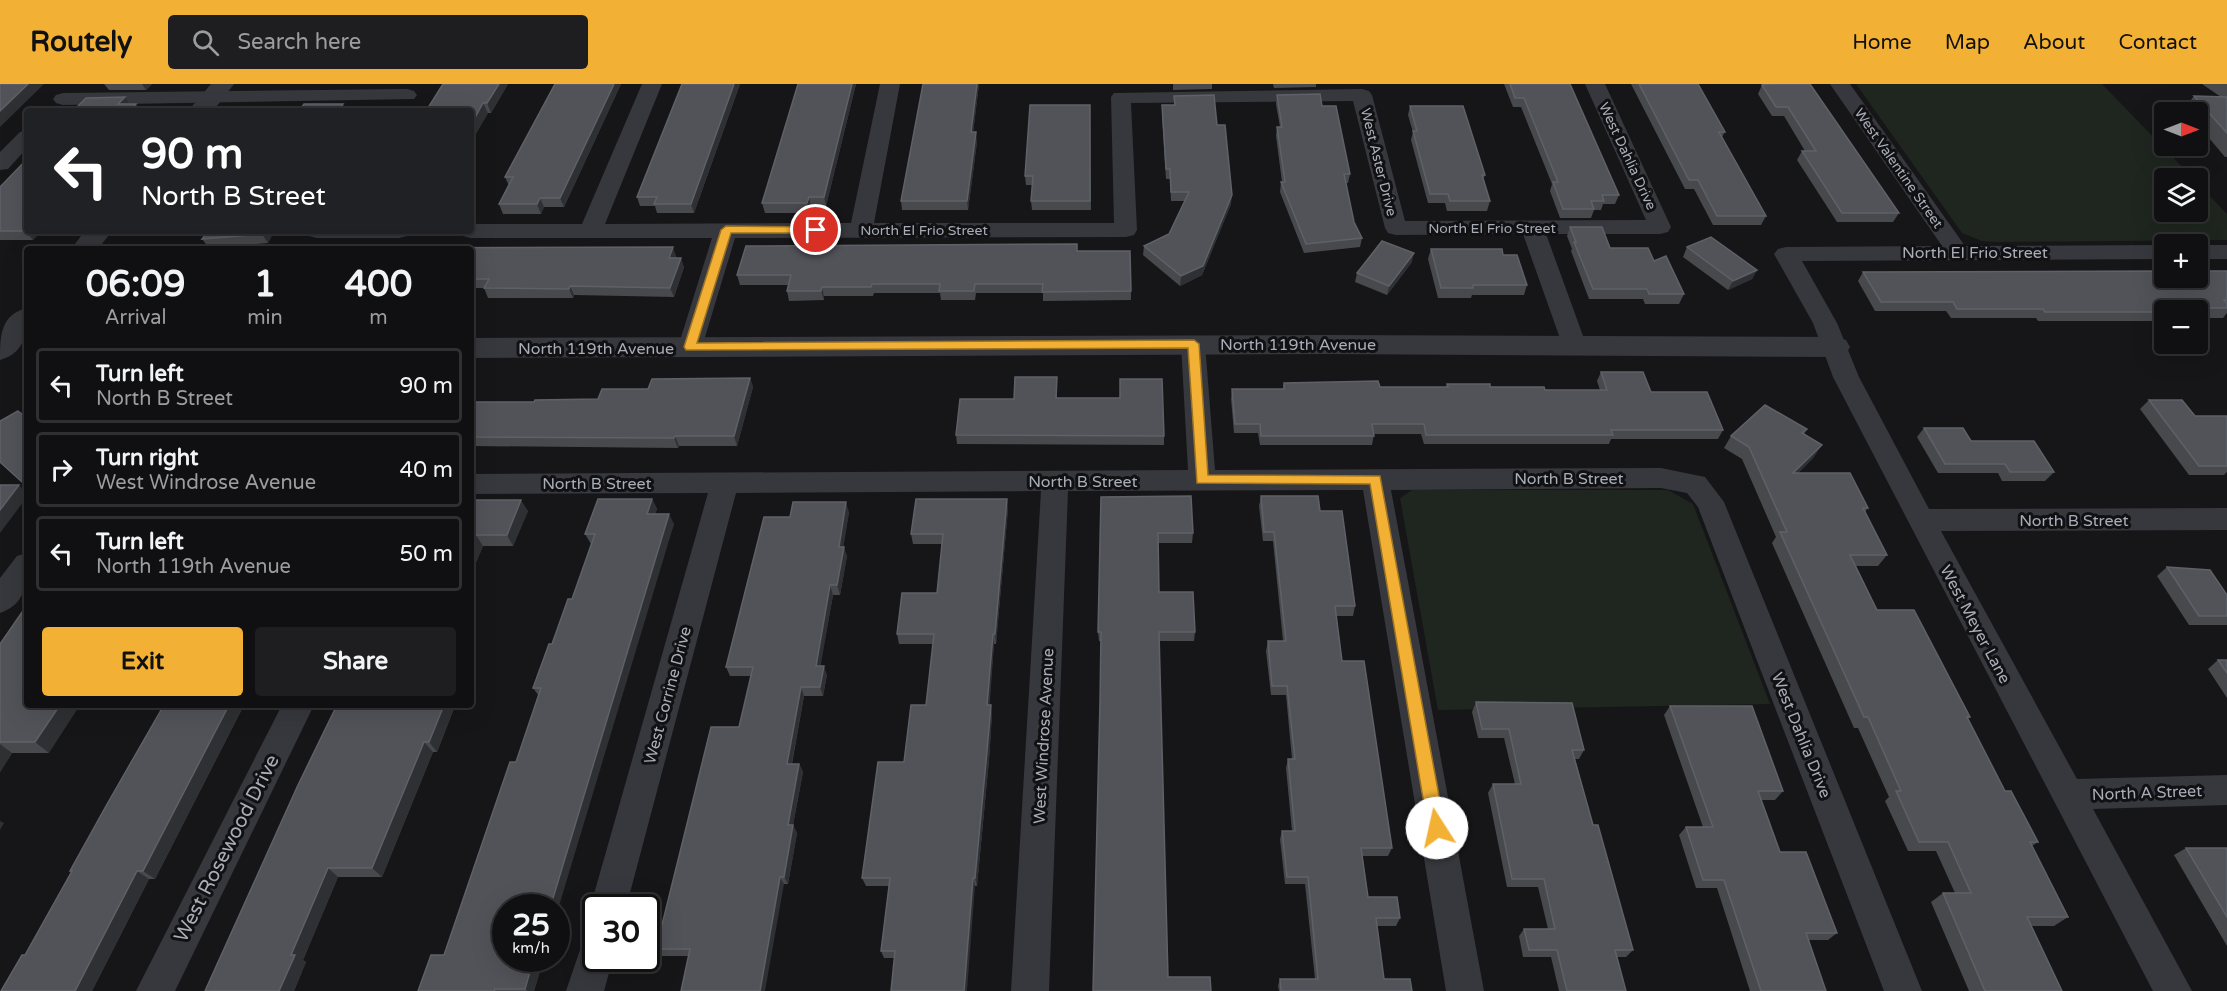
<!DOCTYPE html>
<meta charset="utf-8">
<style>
:root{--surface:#101012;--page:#1e1e20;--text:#f1f3f6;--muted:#9c9d9f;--line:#303032;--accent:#f2b134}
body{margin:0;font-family:"Varela Round",sans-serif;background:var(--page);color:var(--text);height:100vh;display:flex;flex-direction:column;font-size:22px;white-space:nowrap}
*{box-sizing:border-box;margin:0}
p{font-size:20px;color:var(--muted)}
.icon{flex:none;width:33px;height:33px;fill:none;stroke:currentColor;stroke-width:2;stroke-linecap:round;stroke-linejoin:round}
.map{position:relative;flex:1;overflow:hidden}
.details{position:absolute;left:24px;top:162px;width:450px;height:462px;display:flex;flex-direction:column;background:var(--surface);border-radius:6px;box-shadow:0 6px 24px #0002,0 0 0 2px var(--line)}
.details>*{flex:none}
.banner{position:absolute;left:24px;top:24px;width:450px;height:126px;border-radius:6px;box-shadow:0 6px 24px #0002,0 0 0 2px var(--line);background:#202124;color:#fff;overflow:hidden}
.needle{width:39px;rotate:90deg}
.buttons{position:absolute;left:2154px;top:18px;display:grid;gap:12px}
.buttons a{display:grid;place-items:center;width:54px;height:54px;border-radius:6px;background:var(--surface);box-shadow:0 6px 24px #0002,0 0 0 2px var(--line);font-size:30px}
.speed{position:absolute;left:492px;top:810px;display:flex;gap:12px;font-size:30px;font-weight:700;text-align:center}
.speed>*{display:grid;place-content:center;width:78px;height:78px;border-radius:50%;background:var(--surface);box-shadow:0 6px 24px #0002,0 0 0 2px var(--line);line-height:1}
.speed small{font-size:15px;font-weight:400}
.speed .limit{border:3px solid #111;border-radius:9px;background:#fff;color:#111}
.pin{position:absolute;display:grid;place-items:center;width:51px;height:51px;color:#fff;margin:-26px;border:3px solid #fff;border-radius:50%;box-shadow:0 2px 6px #0007}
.me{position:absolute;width:66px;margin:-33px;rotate:350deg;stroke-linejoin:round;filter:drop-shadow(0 0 4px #0008)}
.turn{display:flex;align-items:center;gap:21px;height:126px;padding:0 18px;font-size:27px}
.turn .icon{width:78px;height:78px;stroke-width:2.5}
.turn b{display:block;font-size:42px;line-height:51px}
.eta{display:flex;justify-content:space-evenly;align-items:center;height:102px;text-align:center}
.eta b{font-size:36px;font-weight:700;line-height:42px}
.primary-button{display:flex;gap:12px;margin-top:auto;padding:12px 18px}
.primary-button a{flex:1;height:69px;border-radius:6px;background:var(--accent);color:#111;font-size:24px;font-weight:700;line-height:69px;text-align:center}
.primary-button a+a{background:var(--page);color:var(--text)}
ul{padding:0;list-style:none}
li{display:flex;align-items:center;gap:18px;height:75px;margin:0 12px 9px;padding:0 6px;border:3px solid var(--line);border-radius:6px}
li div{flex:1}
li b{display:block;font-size:22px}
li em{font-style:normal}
header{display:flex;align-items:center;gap:36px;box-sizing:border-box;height:84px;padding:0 30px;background:var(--accent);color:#111}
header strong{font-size:28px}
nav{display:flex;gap:33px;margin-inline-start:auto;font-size:21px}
.search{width:420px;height:54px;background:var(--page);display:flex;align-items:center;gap:15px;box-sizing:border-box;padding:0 21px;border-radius:6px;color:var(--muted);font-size:22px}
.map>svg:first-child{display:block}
.green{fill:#1e261f}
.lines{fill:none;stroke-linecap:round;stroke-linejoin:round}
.minor{fill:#37383d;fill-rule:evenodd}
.tertiary{fill:#37383d;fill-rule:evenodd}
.wall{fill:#47494d}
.shaded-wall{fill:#2f3033}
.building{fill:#525359;stroke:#5f6168;stroke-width:1.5}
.route{fill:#f2b134;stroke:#9d7322;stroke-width:1.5}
.labels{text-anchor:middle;stroke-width:6;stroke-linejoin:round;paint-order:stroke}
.far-street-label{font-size:14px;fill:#a8adb8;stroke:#111113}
.street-label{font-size:16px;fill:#a8adb8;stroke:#111113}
.near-street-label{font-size:20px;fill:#a8adb8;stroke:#111113}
</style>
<header>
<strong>Routely</strong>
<div class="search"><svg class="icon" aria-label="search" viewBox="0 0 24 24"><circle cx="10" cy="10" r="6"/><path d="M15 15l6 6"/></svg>Search here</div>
<nav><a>Home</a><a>Map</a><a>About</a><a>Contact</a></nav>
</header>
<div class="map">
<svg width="2227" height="907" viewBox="0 0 2227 907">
<rect width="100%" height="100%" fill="#161618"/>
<g class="green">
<path d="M1856,0H2102L2193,94H2164V128H2198V100L2227,130V156L1995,158L1982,157L1962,149Z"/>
<path d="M1412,406H1668L1693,420L1770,620L1438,626L1400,414Z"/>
</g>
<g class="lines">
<g class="minor">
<path d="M642,0H662L605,140L851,139L880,0H900L874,139H1114L1111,13L1114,9L1362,5L1369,7L1372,11L1405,137L1646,136L1585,0H1605L1671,143L1668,148L1660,150H1546L1586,260L1583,266L1574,268L1565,266L1562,260L1523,150L1396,151L1388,149L1385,144L1353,17L1131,19L1137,146L1134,151L1126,153L735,154L702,263L699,269L690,271L681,269L678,263L712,154H471L463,152L460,147H471V140H582Z"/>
<path d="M1830,0H1850L1965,162L2164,161V175L1802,177L1837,239L1859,293L1929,425L2227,424V446L1941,447L2077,695L2227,691V721L2093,725L2192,907H2153L1833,293L1813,239L1774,170L1778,165L1786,163L1942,162Z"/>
<path d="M407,5L414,7L417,11L414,15L63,21L56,19L53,15L56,11L63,9Z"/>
<path d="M27,46V64L8,85L0,86V68L20,48Z"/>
<path d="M306,147H410L407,152L399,154H317L309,152Z"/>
<rect x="2198" y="161" width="29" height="14"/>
<path d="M1193,252L1202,254L1205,260L1215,386L1661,384L1705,393L1724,418L1922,907H1884L1698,423L1687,409L1661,404L1391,406L1484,907H1446L1363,406L1068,407L1049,907H1011L1041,407L736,409L626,824H596L595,836L590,824L708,409L471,410V390L1188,386L1181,260L1184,254Z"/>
<path d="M27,469C27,494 29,519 0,529V494L17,472Z"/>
<path d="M282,621H314L175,907H136Z"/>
<path d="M596,852V874H613L604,907H566L583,857Z"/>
</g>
<g class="tertiary">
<path d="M211,0H234L213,27H188Z"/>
<path d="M85,147H112L98,165H71Z"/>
<path d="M27,224C27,247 27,268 0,276C0,252 0,231 27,224Z"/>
<path d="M1324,251L1836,253L1846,256L1850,263L1846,270L1836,273L1324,270L471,274V254Z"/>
</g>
</g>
<g class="wall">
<path d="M104,0H152L146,6H109Z"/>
<path d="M443,0H508L491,29H488L471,58V27Z"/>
<path d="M555,0H621L564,123H544L541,130H503L499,120L509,102L505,93Z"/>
<path d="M682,0H740L694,129H657L655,122H640L637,113Z"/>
<path d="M798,0H856L826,122H811L809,129H765L762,119Z"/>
<path d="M923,0H979L973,48L977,58L968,126H902L901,117Z"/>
<path d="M1173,0H1212V5L1173,6Z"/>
<path d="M1273,0H1316V3L1274,4Z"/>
<path d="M1504,0H1570L1619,111L1615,120H1603L1601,126H1594L1591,134H1560L1550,107L1552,100L1521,23H1513Z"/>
<path d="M1631,0H1698L1725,48L1722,53L1766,132L1761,141H1713L1694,105H1685Z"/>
<path d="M1762,0H1810L1899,129L1893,138H1837L1797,76L1802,67H1805L1784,32H1772L1758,10L1762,1Z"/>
<path d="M2202,0H2227V73H2225L2198,41V28H2187L2184,25L2194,12L2221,13Z"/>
<path d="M1277,11L1322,22L1350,90L1348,99H1346L1354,138L1362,154L1360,163L1304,169L1280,108L1281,98H1282L1276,52L1277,43H1280L1276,20Z"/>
<path d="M1174,12L1217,41L1231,120L1202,191L1180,202L1143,171L1144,162L1169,150L1185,117H1171L1170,95H1166L1162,31V21H1174Z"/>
<path d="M1090,21L1091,126H1032L1031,117L1033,101H1026L1025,92Z"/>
<path d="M1410,22L1485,91L1483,96L1490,117L1487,127H1447L1445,119H1428L1411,56L1413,48L1408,31Z"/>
<path d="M0,103L27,147H41L33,156H0Z"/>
<path d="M1570,143L1610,164L1654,177L1684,210L1679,220H1645L1643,215H1589L1571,167L1572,165L1567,152Z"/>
<path d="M208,147H274L268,159L209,164L202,155Z"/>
<path d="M1687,163L1757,186L1752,195L1728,206L1683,173Z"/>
<path d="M471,165L676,172V174L684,183L674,213L574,211L573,214H488L484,204H471Z"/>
<path d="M1431,165L1503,171L1527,201L1524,211H1472L1471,214H1438L1428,175Z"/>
<path d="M1078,167L1131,207V216L1043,217V209H976L975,216H941L940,209H874L873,212H824V216L789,217L787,207L788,201H740L737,191Z"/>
<path d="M1412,178L1387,211L1355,198L1357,189Z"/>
<path d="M2227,187V229L2223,234H2198V226H2164V235L2163,237H2038L2036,234H1951L1946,227H1875L1858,197L1863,188Z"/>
<path d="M1601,288L1651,308L1723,346L1718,355H1611L1609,360H1424L1421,350H1374L1372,361H1260L1258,349H1234L1231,315L1232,305H1283L1284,299L1380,303H1446L1447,300L1545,306H1600L1597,297Z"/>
<path d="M1057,293V314L1164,352V361L957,360L956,351L1014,315Z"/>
<path d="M750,294L753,303L737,362H679L678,364L471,362V318H534L598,315L648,305Z"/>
<path d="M2149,316L2195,332H2227V388L2224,391H2189L2140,325Z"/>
<path d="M1924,344L1971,357L2054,388L2045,397H2002L1998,389H1938L1917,353Z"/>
<path d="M1807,345L1804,350L1814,373L1798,389L1868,424L1865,428L1887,471L1878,482H1856L1877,526L1970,633L1968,635L2005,707L2038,758L2032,762L2068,833L2054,842H2031L2062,907H1969L1931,818L1943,809H1955L1936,767H1908L1885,717L1889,713L1858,644H1854L1772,459L1776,453L1742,375L1724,364L1731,352Z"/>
<path d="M1261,412L1320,427L1355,522L1353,532H1336L1342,577L1392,764L1388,772H1362L1368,813L1400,834L1396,842H1377L1384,895L1412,907H1279L1278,902L1280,895H1315L1305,800H1285L1280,755L1282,747H1292L1286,684L1288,675H1292L1286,611H1271L1266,567L1268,557H1283L1273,457H1263L1259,422Z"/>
<path d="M1101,413L1193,449L1192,459H1158L1159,508L1195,548L1194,557H1160L1093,907L1100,618L1101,557H1099L1098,548Z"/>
<path d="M652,415L657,425L655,430L674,440L506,874H544L534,907H418L444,871L516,678L539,612L533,604L572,515L591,460L585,450Z"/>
<path d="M471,416L528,427L513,462H483L471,490Z"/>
<path d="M1008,425L996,560H994L989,621L992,630L989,676L977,802H975L894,874H884L881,867L889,802H866L862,794L904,678L926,621L933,560H899L897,550L937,509L942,460H913L911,450Z"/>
<path d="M849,428L843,463L847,472L840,511H833L820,582L827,591L823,612H804L792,680H799L803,688L793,741L797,749L788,800H784L688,872H662L656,865L739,643L751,592H730L726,583L790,433Z"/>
<path d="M2167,483L2227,511V541H2189L2157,492Z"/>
<path d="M0,560L49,669H12L0,688Z"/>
<path d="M2218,576H2227V614L2208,585Z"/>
<path d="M1476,618L1584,666L1579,675H1575L1593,741L1633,866L1626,873H1617L1626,907H1559L1551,873H1523L1519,852L1524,845H1548L1538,803H1507L1488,709L1493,700H1515L1504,654H1478L1472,628Z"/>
<path d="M164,621H244L155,795H149L92,907H1L25,871L72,789L70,787Z"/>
<path d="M455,622L437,668H433L382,793H338L303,876L306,878L294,907H205Z"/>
<path d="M1670,622L1783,707L1775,716H1761L1780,768L1837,849L1828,856H1809L1826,907H1750L1717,804H1696L1679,751L1686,743H1703L1664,631Z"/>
<path d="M2186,764H2227V862L2174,771Z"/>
</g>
<g class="shaded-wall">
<path d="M28,0H44L0,43V27Z"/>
<path d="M142,0H152L146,6Z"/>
<path d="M499,0H508L491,29L487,19Z"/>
<path d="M614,0H621L564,123L560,114Z"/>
<path d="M734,0H740L694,129L691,120Z"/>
<path d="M852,0H856L826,122L824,113Z"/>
<path d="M977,0H979L972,58L971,48Z"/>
<path d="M125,13L131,22L118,20Z"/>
<path d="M483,19L488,29L471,58V41Z"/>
<path d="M136,20L141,27H129Z"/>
<path d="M343,20L347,27L339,25Z"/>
<path d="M976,48L977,58L968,126L967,117Z"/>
<path d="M1232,111L1231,120L1202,191L1180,202L1181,192Z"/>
<path d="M809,113L811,122L809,129L807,119Z"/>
<path d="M540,114L544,123L541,130L537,120Z"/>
<path d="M27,144V147H41L33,156L25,147Z"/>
<path d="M264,147H274L268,159L262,150Z"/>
<path d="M673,163L676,172L672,183L669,174Z"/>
<path d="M1414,169L1412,178L1387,211L1389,202Z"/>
<path d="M681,174L684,183L674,213L670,204Z"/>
<path d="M1757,186L1752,195L1728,206L1733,197Z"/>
<path d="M570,202L574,211L573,214L569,205Z"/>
<path d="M822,203L824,212V216L821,207Z"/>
<path d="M750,294L753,303L737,362L734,352Z"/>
<path d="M675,352L679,362L678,364L674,354Z"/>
<path d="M1822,361L1814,373L1786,401L1793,389Z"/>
<path d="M27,391V403L22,398Z"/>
<path d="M19,401L27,409V413L0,449V426Z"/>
<path d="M652,415L657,425L652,440L647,430Z"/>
<path d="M1007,415L1008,425L996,560L995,550Z"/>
<path d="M521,416L528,427L513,462L507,451Z"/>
<path d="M846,418L849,428L842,472L839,463Z"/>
<path d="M669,430L674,440L556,832V824H550Z"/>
<path d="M476,451L483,462L471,490V463Z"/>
<path d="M844,463L847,472L840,511L837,501Z"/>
<path d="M830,501L833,511L819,591L816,582Z"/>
<path d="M993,550L994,560L989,630L987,621Z"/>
<path d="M824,582L827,591L823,612L820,603Z"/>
<path d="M801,603L804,612L790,688L787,680Z"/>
<path d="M60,621H80L49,669L35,658Z"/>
<path d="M229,621H244L155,795L143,787Z"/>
<path d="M444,621H454L455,622L437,668L429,658Z"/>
<path d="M991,621L992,630L989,676L977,802L975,794Z"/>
<path d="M424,658L433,668L382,793L372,784Z"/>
<path d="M0,660L12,669L0,688Z"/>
<path d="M799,680L803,688L793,741L797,749L788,800L784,793L788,741Z"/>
<path d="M0,737L4,739L0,746Z"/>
<path d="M328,784L338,793L303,876L306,878L294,907H279L291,871Z"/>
<path d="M137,787L149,795L92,907H75Z"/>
<path d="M780,793L784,800L765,907H760Z"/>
<path d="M973,794L975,802L967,907H964Z"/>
<path d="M534,874H544L534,907H528L525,905Z"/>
</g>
<g class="building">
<path d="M0,0H28L0,27Z"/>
<path d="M443,0H499L487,19H483L471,41V27H426Z"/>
<path d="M555,0H614L560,114H540L537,120H499L513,93H505Z"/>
<path d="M682,0H734L691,120H654L657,113H637Z"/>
<path d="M798,0H852L824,113H809L807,119H762Z"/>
<path d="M923,0H977L971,48H976L967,117H901Z"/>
<path d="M1510,0H1570L1619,111H1602L1604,117H1591L1594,125H1563L1553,98H1558L1524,14H1515Z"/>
<path d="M1639,0H1698L1725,48H1719L1766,132H1717L1698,96H1689Z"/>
<path d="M1771,0H1810L1899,129H1842L1802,67H1816L1788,23H1776L1762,1Z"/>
<path d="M1320,10L1322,22H1336L1350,90H1344L1354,138L1362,154L1306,160L1281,98H1285L1277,43H1282L1277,11Z"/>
<path d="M1214,11L1217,41H1225L1232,111L1203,182L1181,192L1144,162L1169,150L1189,108H1171L1170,85H1166L1162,21H1175L1174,12Z"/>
<path d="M2194,12L2227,13V49Z"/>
<path d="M125,13L118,20H136L129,27H73L86,14Z"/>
<path d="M304,20H343L339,25H358L356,27H299Z"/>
<path d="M1030,21H1090V117H1031L1033,92H1025Z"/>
<path d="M1410,22H1463L1485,91H1482L1490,117H1450L1448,110H1430L1413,47H1417Z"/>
<path d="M27,75V144L25,147H0V103Z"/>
<path d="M1570,143H1602L1610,164H1648L1654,177L1666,172L1684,210H1649L1647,205H1593L1574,158H1576Z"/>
<path d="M208,147H264L262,150L202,155Z"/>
<path d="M1711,153L1757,186L1733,197L1687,163Z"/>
<path d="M1382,157L1414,169L1389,202L1357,189Z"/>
<path d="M1077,160V167H1130L1131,207L1042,208L1043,200H975L974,207H939L940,200H872L871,203H822L821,207H787L791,191H737L746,162Z"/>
<path d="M673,163L669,174H681L670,204L570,202L569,205L484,204L489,195H471V165H357L358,164Z"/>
<path d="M1431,165H1502L1503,171H1517L1527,201H1473V204H1441Z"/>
<path d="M2164,187V194H2198V187H2227V216H2224L2227,219V224H2168L2170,226H2164V228H2045L2043,225H1957L1953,218H1881L1863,188Z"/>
<path d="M1601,288H1643L1651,308H1707L1723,346H1611L1613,351H1426L1424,340H1372L1374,352H1261L1260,340H1235L1232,305H1284V299L1378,297L1380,303H1448L1447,300H1490V303H1544L1545,306H1607Z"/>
<path d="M1015,293H1057L1056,314H1120V295H1162L1164,352L956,351L960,315H1014Z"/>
<path d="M750,294L734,352H675L674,354L471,353V318H534L535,316L598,315L602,305H648L652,295Z"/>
<path d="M2149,316H2182L2195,332H2227V382H2199Z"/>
<path d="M1765,321L1807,345L1802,349L1822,361L1793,389H1850L1868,424H1863L1887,471H1850L1877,526H1914L1970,633H1967L2005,707H2011L2038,758H2030L2068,833H2027L2062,907H1985L1943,809H1971L1948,758H1919L1896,707H1901L1868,633H1864L1780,448H1787L1749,363L1731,352Z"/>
<path d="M18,327L27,334V391L22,398L0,378V337Z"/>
<path d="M1924,344H1963L1971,357H2034L2054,388H2010L2005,380H1945Z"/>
<path d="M0,401H19L0,426Z"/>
<path d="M1191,412L1193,449H1158L1159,508H1193L1195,548H1159L1168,893H1210L1211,907H1093L1100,618L1101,548H1098L1101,413Z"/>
<path d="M1261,412H1318L1320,427H1342L1355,522H1335L1342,577H1364L1392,764H1361L1368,813H1397L1400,834H1376L1384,895H1410L1412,907H1281L1280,895H1318L1308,793H1287L1282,747H1295L1288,675H1295L1287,602H1272L1268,557H1286L1274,448H1264Z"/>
<path d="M598,415H652L647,430H669L550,824H506V874H534L525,905H495L494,907H418L431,871H444L510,678H516L541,604H533L549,560H552L568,515H572L595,450H585Z"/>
<path d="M916,415H1007L995,550H993L987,621H991L987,667L975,794H973L964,907H891L895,867H881L890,794H862L878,678H904L911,621H926L934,550H897L902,509H937L943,450H911Z"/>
<path d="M471,416H521L507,451H476L471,463Z"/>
<path d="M793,418H846L839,463H844L837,501H830L816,582H824L820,603H801L787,680H799L788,741H793L784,793H780L760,907H681L690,865H656L711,643H739L753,583H726L764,433H790Z"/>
<path d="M2167,483L2210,486L2227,511V532H2199Z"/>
<path d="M27,521V621H60L35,658H0V560Z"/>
<path d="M2218,576H2227V589Z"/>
<path d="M1476,618L1572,619L1584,666H1572L1593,741H1598L1633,866H1615L1626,907H1567L1557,866H1529L1524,845H1555L1544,795H1512L1493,700H1521L1509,645H1482Z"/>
<path d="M164,621H229L143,787H137L75,907H1L22,871H25L72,787H70L106,722Z"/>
<path d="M337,621H444L429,658H424L372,784H328L291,871H295L279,907H205L298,701Z"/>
<path d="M1670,622H1752L1783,707H1758L1780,768H1806L1837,849H1806L1826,907H1761L1724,796H1703L1686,743H1713Z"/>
<path d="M2186,764H2227V833Z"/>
</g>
<path class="route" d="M726,142L816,143L821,146L816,149H731L697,259L1194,256L1199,260L1208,391L1380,392L1445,744L1442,750L1437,752L1431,750L1428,744L1370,400L1197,399L1188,264L686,266L684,263L721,146Z"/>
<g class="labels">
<g class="far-street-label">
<text transform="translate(1628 72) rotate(65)" y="5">West Dahlia Drive</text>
<text transform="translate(1379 78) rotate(76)" y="5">West Aster Drive</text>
<text transform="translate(1899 84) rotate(55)" y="5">West Valentine Street</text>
<text x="1492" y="149">North El Frio Street</text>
<text x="924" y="151">North El Frio Street</text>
</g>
<g class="street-label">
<text x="1975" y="174">North El Frio Street</text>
<text x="1298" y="266">North 119th Avenue</text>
<text x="596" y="270">North 119th Avenue</text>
<text x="1569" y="400">North B Street</text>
<text x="1083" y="403">North B Street</text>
<text x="597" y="405">North B Street</text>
<text x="2074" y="442">North B Street</text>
<text transform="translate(1976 540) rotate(62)" y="6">West Meyer Lane</text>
<text transform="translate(667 611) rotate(-75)" y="6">West Corrine Drive</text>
<text transform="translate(1802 651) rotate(68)" y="6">West Dahlia Drive</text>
<text transform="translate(1043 652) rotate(-87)" y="6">West Windrose Avenue</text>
<text transform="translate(2147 708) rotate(-2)" y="6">North A Street</text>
</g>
<g class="near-street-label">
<text transform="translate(226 764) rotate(-63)" y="7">West Rosewood Drive</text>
</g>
</g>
</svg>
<div class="buttons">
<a><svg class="needle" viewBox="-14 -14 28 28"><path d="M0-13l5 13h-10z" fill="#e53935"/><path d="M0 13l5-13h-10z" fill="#9c9d9f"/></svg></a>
<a><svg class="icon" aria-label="layers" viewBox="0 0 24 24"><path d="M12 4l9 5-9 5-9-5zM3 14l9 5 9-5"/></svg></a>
<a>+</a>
<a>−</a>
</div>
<div class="speed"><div>25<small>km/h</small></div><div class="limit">30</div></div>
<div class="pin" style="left:816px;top:146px;background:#d93025"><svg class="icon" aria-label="arrive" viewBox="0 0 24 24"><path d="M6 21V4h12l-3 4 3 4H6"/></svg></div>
<svg class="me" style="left:1437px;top:744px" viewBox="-20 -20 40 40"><circle r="19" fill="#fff"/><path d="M0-13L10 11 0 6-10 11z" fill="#f2b134"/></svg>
<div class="banner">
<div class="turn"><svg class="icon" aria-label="left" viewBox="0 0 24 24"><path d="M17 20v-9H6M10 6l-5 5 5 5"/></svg><div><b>90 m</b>North B Street</div></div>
</div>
<section class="details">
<div class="eta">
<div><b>06:09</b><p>Arrival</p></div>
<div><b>1</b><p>min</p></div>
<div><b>400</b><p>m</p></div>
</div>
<ul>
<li><svg class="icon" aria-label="left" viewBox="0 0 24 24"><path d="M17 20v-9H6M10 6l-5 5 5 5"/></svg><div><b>Turn left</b><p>North B Street</p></div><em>90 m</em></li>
<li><svg class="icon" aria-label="right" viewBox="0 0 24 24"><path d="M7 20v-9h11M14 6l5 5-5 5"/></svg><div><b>Turn right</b><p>West Windrose Avenue</p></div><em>40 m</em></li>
<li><svg class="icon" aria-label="left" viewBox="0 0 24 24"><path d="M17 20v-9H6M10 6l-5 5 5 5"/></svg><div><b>Turn left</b><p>North 119th Avenue</p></div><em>50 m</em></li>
</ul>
<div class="primary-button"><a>Exit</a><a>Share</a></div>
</section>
</div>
